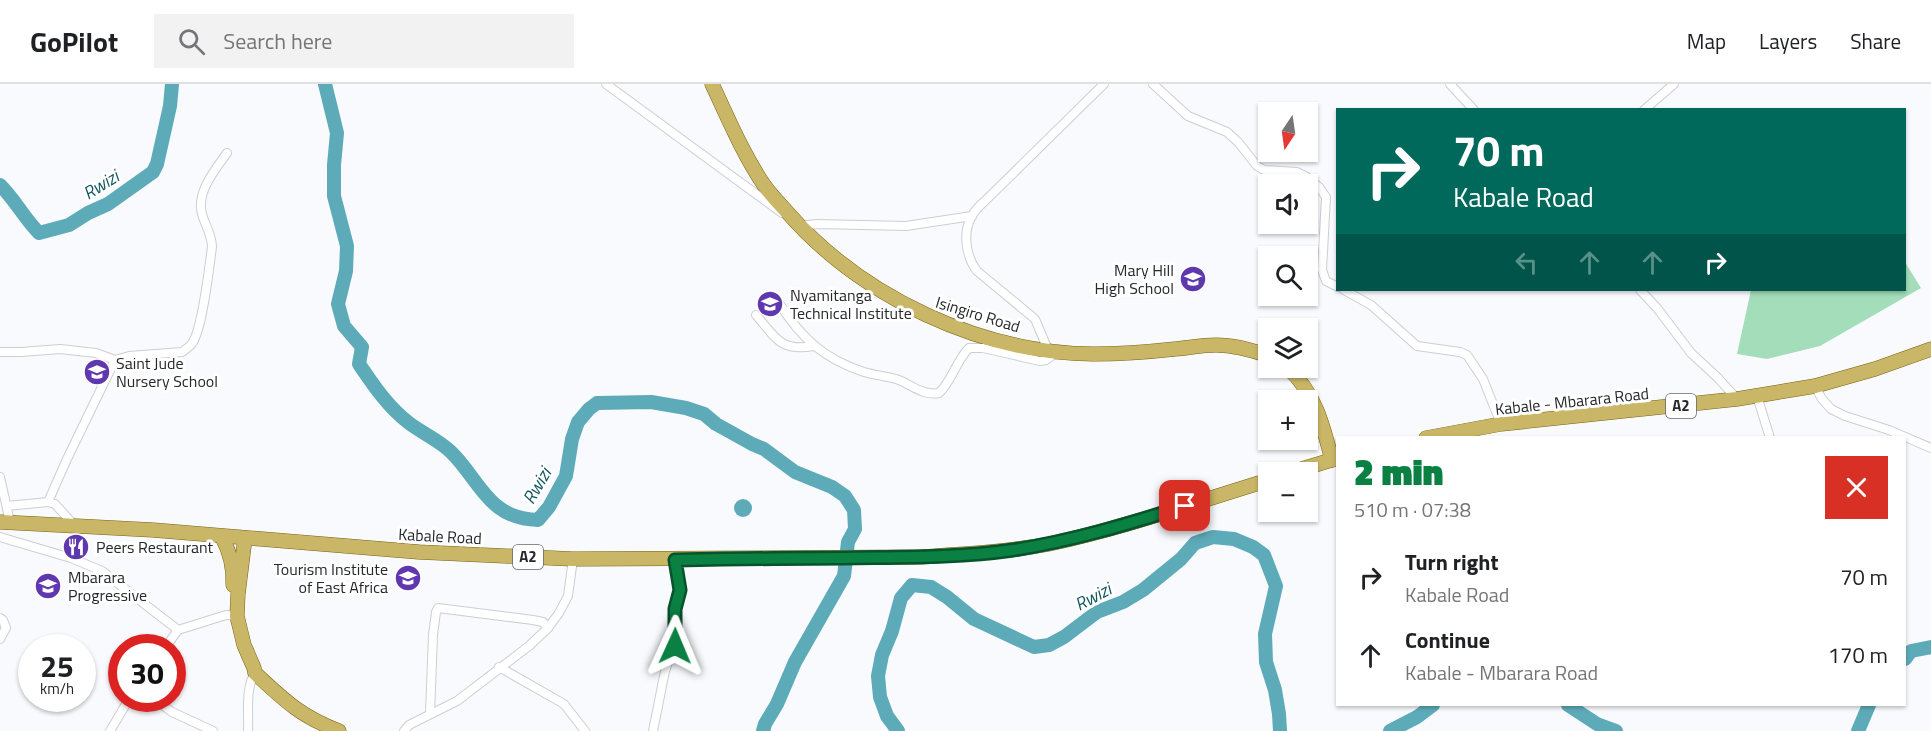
<!DOCTYPE html>
<meta charset="utf-8">
<style>
:root{--surface:#fff;--page:#f2f2f2;--text:#202124;--muted:#757577;--line:#e0e0e0;--accent:#0b8043}
body{margin:0;font-family:"Titillium Web",sans-serif;background:var(--page);color:var(--text);height:100vh;display:flex;flex-direction:column;font-size:22px;white-space:nowrap}
*{box-sizing:border-box;margin:0}
p{font-size:20px;color:var(--muted)}
.icon{flex:none;width:33px;height:33px;fill:none;stroke:currentColor;stroke-width:2;stroke-linecap:round;stroke-linejoin:round}
.map{position:relative;flex:1;overflow:hidden}
.side{position:absolute;left:1336px;top:352px;width:570px;height:270px;display:flex;flex-direction:column;background:var(--surface);border-radius:0px;box-shadow:0 2px 4px #0004}
.side>*{flex:none}
.banner{position:absolute;left:1336px;top:24px;width:570px;height:183px;border-radius:0px;box-shadow:0 2px 4px #0004;background:#00695c;color:#fff;overflow:hidden}
.needle{width:39px;rotate:193deg}
.tools{position:absolute;left:1258px;top:18px;display:grid;gap:12px}
.tools a{display:grid;place-items:center;width:60px;height:60px;border-radius:0px;background:var(--surface);box-shadow:0 2px 4px #0004;font-size:30px}
.speed{position:absolute;left:18px;top:550px;display:flex;gap:12px;font-size:30px;font-weight:700;text-align:center}
.speed>*{display:grid;place-content:center;width:78px;height:78px;border-radius:50%;background:var(--surface);box-shadow:0 2px 4px #0004;line-height:1}
.speed small{font-size:15px;font-weight:400}
.speed .limit{border:9px solid #d22;background:#fff;color:#111}
.pin{position:absolute;display:grid;place-items:center;width:51px;height:51px;color:#fff;margin:-26px;border-radius:12px;box-shadow:0 3px 9px #0006}
.me{position:absolute;width:66px;margin:-33px;rotate:1deg;stroke-linejoin:round;filter:drop-shadow(0 0 4px #0008)}
.turn{display:flex;align-items:center;gap:21px;height:126px;padding:0 18px;font-size:27px}
.turn .icon{width:78px;height:78px;stroke-width:2.5}
.turn b{display:block;font-size:42px;line-height:51px}
.lanes{display:flex;align-items:center;height:57px;padding:0 18px;background:#0003;justify-content:center;gap:30px;direction:ltr}
.lanes .off{opacity:.35}
.round{display:grid;place-items:center;flex:none;width:63px;height:63px;border-radius:0px;background:var(--page)}
.summary{display:flex;align-items:center;justify-content:space-between;height:102px;padding:0 18px}
h1{font-size:36px;font-weight:800;line-height:45px;color:var(--accent)}
ul{padding:0;list-style:none}
li{display:flex;align-items:center;gap:18px;height:78px;padding:0 18px}
li div{flex:1}
li b{display:block;font-size:22px}
li em{font-style:normal}
header{display:flex;align-items:center;gap:36px;box-sizing:border-box;height:84px;padding:0 30px;background:var(--surface);border-bottom:2px solid var(--line)}
header strong{font-size:28px}
nav{display:flex;gap:33px;margin-inline-start:auto;font-size:21px}
.search{width:420px;height:54px;background:var(--page);display:flex;align-items:center;gap:15px;box-sizing:border-box;padding:0 21px;border-radius:0px;color:var(--muted);font-size:22px}
.map>svg:first-child{display:block}
.green{fill:#a3ddba}
.water{fill:#5dabb8}
.lines{fill:none;stroke-linecap:round;stroke-linejoin:round}
.river{stroke:#5dabb8;stroke-width:14}
.street-casing{stroke:#cbced4;stroke-width:10}
.primary-casing{stroke:#79640f;stroke-width:15}
.street{stroke:#fff;stroke-width:8}
.primary{stroke:#c9b666;stroke-width:14}
.route-casing{stroke:#07532c;stroke-width:15}
.route{stroke:#0b8043;stroke-width:10}
.labels{text-anchor:middle;stroke-width:6;stroke-linejoin:round;paint-order:stroke}
.shield{fill:#fff;stroke:#68686a;stroke-width:1.5}
.shield-label{font-size:15px;font-weight:bold;fill:#27282a}
.poi-label{font-size:16px;fill:#27282a;stroke:#fff;text-anchor:start}
.street-label{font-size:16px;fill:#27282a;stroke:#fff}
.water-label{font-size:18px;font-style:italic;fill:#135760;stroke:#fff}
</style>
<header>
<strong>GoPilot</strong>
<div class="search"><svg class="icon" aria-label="search" viewBox="0 0 24 24"><circle cx="10" cy="10" r="6"/><path d="M15 15l6 6"/></svg>Search here</div>
<nav><a>Map</a><a>Layers</a><a>Share</a></nav>
</header>
<div class="map">
<svg width="1931" height="647" viewBox="0 0 1931 647">
<rect width="100%" height="100%" fill="#f9fafe"/>
<path class="green" d="M1905,178L1921,204L1820,262L1767,275L1737,270L1751,206H1905Z"/>
<circle class="water" cx="743" cy="424" r="9"/>
<g class="lines">
<g class="river">
<path d="M325,0L337,49L334,81V112L347,162L346,187L338,220L344,242L362,263L359,280C374,302 388,323 409,339C422,349 439,356 451,368C480,396 488,435 538,436L549,423L566,392L572,355L578,338L589,325L597,319L651,318L686,324L704,330L716,340L752,360L764,365L795,388L832,403L845,412L854,426L855,445L848,458L844,492L795,578L777,620L765,640L763,647"/>
<path d="M0,101C16,117 24,134 39,149L69,141L88,129L108,120L153,88L157,80L170,22L172,0"/>
<path d="M1905,575L1911,567L1931,563"/>
<path d="M1568,621L1597,640L1616,647"/>
<path d="M898,647L887,632L880,613L878,592L882,571L892,547L901,514L912,501L931,503L947,513L974,535L1034,563L1049,561L1064,553L1097,528L1123,518L1143,506L1181,475L1195,459L1213,453L1234,455L1253,463L1264,471L1276,502L1265,550L1266,578L1275,606L1279,630L1280,647"/>
<path d="M1390,647L1417,633L1433,621"/>
<path d="M1858,647L1869,621"/>
</g>
<defs>
<g id="street">
<path d="M606,0L782,129"/>
<path d="M1153,0L1188,32L1227,48L1238,58L1257,82L1264,86L1297,88L1307,93L1319,103L1326,113L1322,186L1326,197L1338,203"/>
<path d="M1450,0L1474,26"/>
<path d="M1644,26L1674,0"/>
<path d="M800,142L817,140L906,142L972,132"/>
<path d="M1344,206L1371,221L1417,262L1460,268L1467,271L1483,295L1501,340"/>
<path d="M1640,206L1657,224L1691,269L1718,294L1737,315"/>
<path d="M779,219C801,254 824,275 864,288C874,291 885,292 896,295C911,300 922,312 939,309C952,297 956,277 969,264H983L1040,277L1046,276L1057,268"/>
<path d="M756,231C776,254 780,268 814,262"/>
<path d="M1048,266L1035,235L977,187C966,173 962,148 972,132C975,125 983,119 988,114L1104,0"/>
<path d="M0,268H21L60,265L96,269L115,276L129,272L182,268C186,265 191,262 193,258C203,241 209,184 212,163C212,151 205,141 202,130C196,108 215,86 227,69"/>
<path d="M1815,302L1822,315L1831,325L1845,332L1889,346L1931,364"/>
<path d="M1757,312L1770,354"/>
<path d="M0,393L10,438"/>
<path d="M7,422L48,418"/>
<path d="M74,441L55,420L48,418L67,375L115,276"/>
<path d="M0,453L71,474L102,487L178,546"/>
<path d="M0,534L3,536L6,544L0,555"/>
<path d="M165,564L178,546L226,531L237,532"/>
<path d="M499,583L564,620L585,647"/>
<path d="M154,615L172,628L213,647"/>
<path d="M430,630L433,551L436,528L438,524L533,536L543,538L548,544"/>
<path d="M110,647L129,615"/>
<path d="M248,647C249,629 245,604 255,589"/>
<path d="M404,647L409,641L457,617L529,562L548,544L559,529L568,512L573,475"/>
<path d="M653,647L665,587L676,556L675,525L680,506L675,475"/>
</g>
<g id="primary">
<path d="M712,0C728,34 743,70 764,101C771,111 780,120 788,129C862,213 980,269 1093,270C1121,270 1148,268 1175,265C1188,264 1202,261 1216,261C1234,261 1252,266 1269,272"/>
<path d="M1288,284C1315,309 1323,341 1332,376"/>
<path d="M1426,354L1501,340L1737,315L1815,302L1875,285L1931,265"/>
<path d="M1292,388L1338,374"/>
<path d="M0,438L153,446L419,468L573,475L921,473C964,470 1007,468 1049,460C1124,444 1196,418 1269,396"/>
<path d="M222,453C230,468 234,483 233,501"/>
<path d="M245,454L238,510L237,532L244,561L254,584L255,589C284,616 300,632 339,647"/>
</g>
</defs>
<use href="#street" class="street-casing"/>
<use href="#primary" class="primary-casing"/>
<use href="#street" class="street"/>
<use href="#primary" class="primary"/>
</g>
<g class="lines">
<defs>
<path id="route" d="M675,562V525L680,506L675,476C731,475 788,474 844,474C900,473 957,474 1013,466C1072,457 1128,440 1185,422"/>
</defs>
<use href="#route" class="route-casing"/>
<use href="#route" class="route"/>
</g>
<defs>
<symbol id="school-disc" viewBox="-11 -11 22 22"><circle r="9.5" fill="#5f38b0" stroke="#fff"/><path d="M0-5L7-2L0 1L-7-2ZM-4 1L0 2.5L4 1V4Q0 6-4 4Z" fill="#fff"/></symbol>
<symbol id="restaurant-disc" viewBox="-11 -11 22 22"><circle r="9.5" fill="#5f38b0" stroke="#fff"/><path d="M-5-6h1v4h1v-4h1v4h1v-4h1v5L-1.5 .5V6h-2V.5L-5-1ZM5-6V6H3V1.5H1.5Q1.5-4 5-6Z" fill="#fff"/></symbol>
</defs>
<g fill-rule="evenodd">
<use href="#school-disc" x="1178" y="180" width="30" height="30"/>
<use href="#school-disc" x="755" y="205" width="30" height="30"/>
<use href="#school-disc" x="82" y="273" width="30" height="30"/>
<use href="#restaurant-disc" x="61" y="448" width="30" height="30"/>
<use href="#school-disc" x="393" y="479" width="30" height="30"/>
<use href="#school-disc" x="33" y="487" width="30" height="30"/>
</g>
<g class="labels">
<g class="shield">
<rect x="1666" y="310" width="30" height="24" rx="4.5"/>
<rect x="513" y="461" width="30" height="24" rx="4.5"/>
</g>
<g class="shield-label">
<text x="1681" y="327">A2</text>
<text x="528" y="478">A2</text>
</g>
<g class="poi-label">
<text x="1174" y="192" text-anchor="end">Mary Hill<tspan x="1174" dy="18">High School</tspan></text>
<text x="790" y="217">Nyamitanga<tspan x="790" dy="18">Technical Institute</tspan></text>
<text x="116" y="285">Saint Jude<tspan x="116" dy="18">Nursery School</tspan></text>
<text x="96" y="469">Peers Restaurant</text>
<text x="388" y="491" text-anchor="end">Tourism Institute<tspan x="388" dy="18">of East Africa</tspan></text>
<text x="68" y="499">Mbarara<tspan x="68" dy="18">Progressive</tspan></text>
</g>
<g class="street-label">
<text transform="translate(978 230) rotate(17)" y="6">Isingiro Road</text>
<text transform="translate(1572 317) rotate(-6)" y="6">Kabale - Mbarara Road</text>
<text transform="translate(440 452) rotate(3)" y="6">Kabale Road</text>
</g>
<g class="water-label">
<text transform="translate(101 101) rotate(-32)" y="6">Rwizi</text>
<text transform="translate(537 402) rotate(-60)" y="6">Rwizi</text>
<text transform="translate(1093 513) rotate(-28)" y="6">Rwizi</text>
</g>
</g>
</svg>
<div class="tools">
<a><svg class="needle" viewBox="-14 -14 28 28"><path d="M0-13l5 13h-10z" fill="#e53935"/><path d="M0 13l5-13h-10z" fill="#757577"/></svg></a>
<a><svg class="icon" aria-label="sound" viewBox="0 0 24 24"><path d="M4 9h4l5-4v14l-5-4H4zM17 9q2 3 0 6"/></svg></a>
<a><svg class="icon" aria-label="search" viewBox="0 0 24 24"><circle cx="10" cy="10" r="6"/><path d="M15 15l6 6"/></svg></a>
<a><svg class="icon" aria-label="layers" viewBox="0 0 24 24"><path d="M12 4l9 5-9 5-9-5zM3 14l9 5 9-5"/></svg></a>
<a>+</a>
<a>−</a>
</div>
<div class="speed"><div>25<small>km/h</small></div><div class="limit">30</div></div>
<div class="pin" style="left:1185px;top:422px;background:#d93025"><svg class="icon" aria-label="arrive" viewBox="0 0 24 24"><path d="M6 21V4h12l-3 4 3 4H6"/></svg></div>
<svg class="me" style="left:675px;top:562px" viewBox="-20 -20 40 40"><path d="M0-17L14 15 0 8-14 15z" fill="#0b8043" stroke="#fff" stroke-width="4"/></svg>
<div class="banner">
<div class="turn"><svg class="icon" aria-label="right" viewBox="0 0 24 24"><path d="M7 20v-9h11M14 6l5 5-5 5"/></svg><div><b>70 m</b>Kabale Road</div></div>
<div class="lanes"><svg class="icon off" aria-label="left" viewBox="0 0 24 24"><path d="M17 20v-9H6M10 6l-5 5 5 5"/></svg><svg class="icon off" aria-label="ahead" viewBox="0 0 24 24"><path d="M12 20V5M6 11l6-6 6 6"/></svg><svg class="icon off" aria-label="ahead" viewBox="0 0 24 24"><path d="M12 20V5M6 11l6-6 6 6"/></svg><svg class="icon" aria-label="right" viewBox="0 0 24 24"><path d="M7 20v-9h11M14 6l5 5-5 5"/></svg></div>
</div>
<section class="side">
<div class="summary"><div><h1>2 min</h1><p>510 m · 07:38</p></div><a class="round" style="background:#d93025;color:#fff"><svg class="icon" aria-label="close" viewBox="0 0 24 24"><path d="M6 6l12 12M18 6L6 18"/></svg></a></div>
<ul>
<li><svg class="icon" aria-label="right" viewBox="0 0 24 24"><path d="M7 20v-9h11M14 6l5 5-5 5"/></svg><div><b>Turn right</b><p>Kabale Road</p></div><em>70 m</em></li>
<li><svg class="icon" aria-label="ahead" viewBox="0 0 24 24"><path d="M12 20V5M6 11l6-6 6 6"/></svg><div><b>Continue</b><p>Kabale - Mbarara Road</p></div><em>170 m</em></li>
</ul>
</section>
</div>
